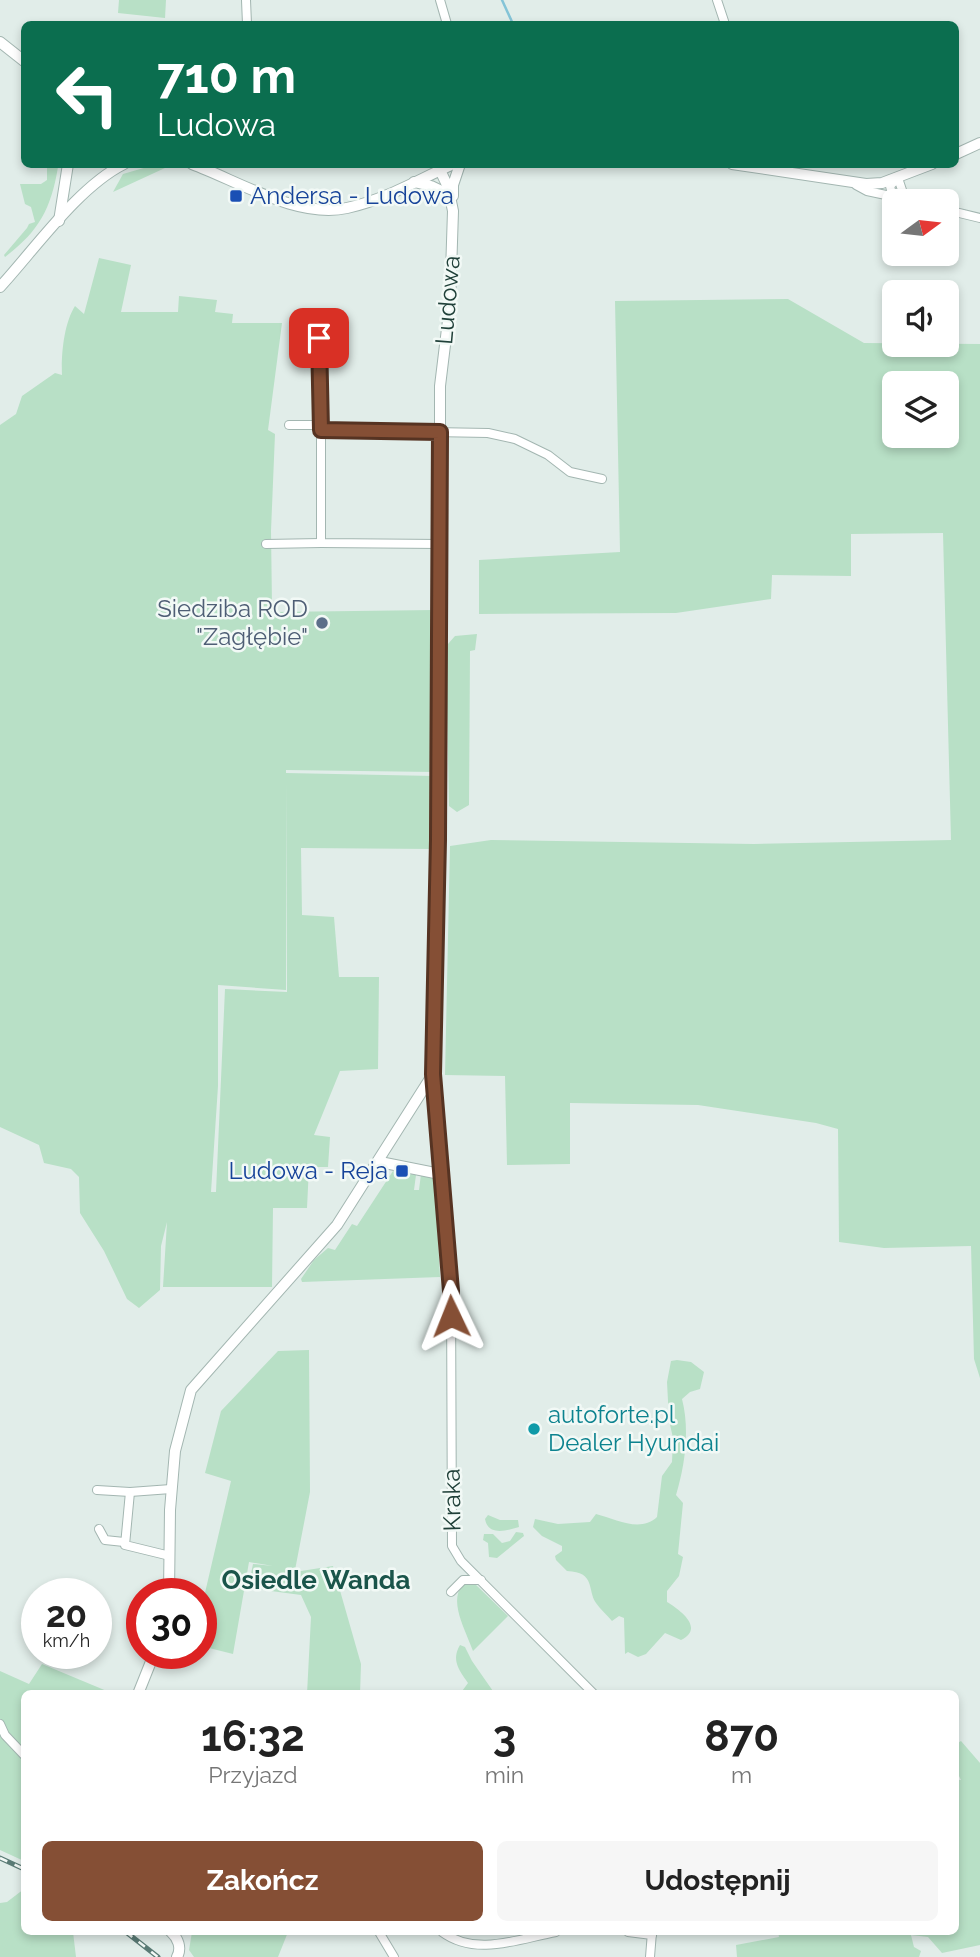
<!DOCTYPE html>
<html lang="pl">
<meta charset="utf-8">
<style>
:root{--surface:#fff;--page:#f6f6f6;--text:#222;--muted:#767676;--accent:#854f35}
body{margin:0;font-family:Raleway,sans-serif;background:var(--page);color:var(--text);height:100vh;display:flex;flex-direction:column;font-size:26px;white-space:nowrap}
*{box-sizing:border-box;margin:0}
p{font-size:23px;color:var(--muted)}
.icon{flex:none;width:38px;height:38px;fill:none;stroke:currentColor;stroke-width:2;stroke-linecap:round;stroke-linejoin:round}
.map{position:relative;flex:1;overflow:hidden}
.panel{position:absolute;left:21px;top:1690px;width:938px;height:245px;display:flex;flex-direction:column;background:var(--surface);border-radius:10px;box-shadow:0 4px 10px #0003}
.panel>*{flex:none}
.top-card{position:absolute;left:21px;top:21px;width:938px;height:147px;border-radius:10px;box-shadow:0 4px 10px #0003;background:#0b6e4f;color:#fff;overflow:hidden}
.needle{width:46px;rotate:75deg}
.fabs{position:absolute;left:882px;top:189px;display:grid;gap:14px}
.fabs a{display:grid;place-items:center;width:77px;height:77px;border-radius:10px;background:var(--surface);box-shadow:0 4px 10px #0003;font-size:35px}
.speed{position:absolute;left:21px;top:1578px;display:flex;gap:14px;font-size:35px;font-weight:700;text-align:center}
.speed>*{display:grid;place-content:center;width:91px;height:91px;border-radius:50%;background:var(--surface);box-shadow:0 4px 10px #0003;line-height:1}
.speed small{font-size:18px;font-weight:400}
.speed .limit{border:10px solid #d22;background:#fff;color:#111}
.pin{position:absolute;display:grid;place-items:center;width:60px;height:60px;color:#fff;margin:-30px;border-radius:14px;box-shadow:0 4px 10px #0006}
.me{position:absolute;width:77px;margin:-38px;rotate:358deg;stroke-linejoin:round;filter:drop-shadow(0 0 5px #0008)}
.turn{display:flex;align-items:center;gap:24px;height:147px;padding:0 21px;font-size:32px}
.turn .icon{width:91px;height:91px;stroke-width:2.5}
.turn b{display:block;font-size:49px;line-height:60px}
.eta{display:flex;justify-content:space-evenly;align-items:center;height:119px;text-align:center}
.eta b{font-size:42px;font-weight:700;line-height:49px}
.button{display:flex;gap:14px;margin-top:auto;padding:14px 21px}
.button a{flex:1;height:80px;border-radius:10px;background:var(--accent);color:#fff;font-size:28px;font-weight:700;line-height:80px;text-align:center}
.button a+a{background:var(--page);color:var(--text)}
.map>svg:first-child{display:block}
.green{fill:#b8e0c6;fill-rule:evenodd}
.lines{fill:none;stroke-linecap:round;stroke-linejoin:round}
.stream{stroke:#84c4d7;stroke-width:2.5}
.minor-casing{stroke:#a3b6b1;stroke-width:10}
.tertiary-casing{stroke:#a3b6b1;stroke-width:12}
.minor{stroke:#fff;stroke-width:8}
.tertiary{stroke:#fff;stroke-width:10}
.rail-casing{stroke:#5a7b75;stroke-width:5}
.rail{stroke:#f2f9f6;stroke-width:2.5;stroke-dasharray:8;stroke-linecap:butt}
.route-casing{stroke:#563322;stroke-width:18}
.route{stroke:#854f35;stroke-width:12}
.transit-dot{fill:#1a4fb4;stroke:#f2f9f6;stroke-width:2.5}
.service-dot{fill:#5c6f8a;stroke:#f2f9f6;stroke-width:2.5}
.culture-dot{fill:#0f9aa8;stroke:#f2f9f6;stroke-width:2.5}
.labels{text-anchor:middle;stroke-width:5;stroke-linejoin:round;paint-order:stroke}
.transit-label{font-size:24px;fill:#164399;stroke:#f2f9f6;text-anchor:start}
.street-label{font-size:24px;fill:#204039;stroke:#f2f9f6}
.service-label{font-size:24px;fill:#4e5e75;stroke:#f2f9f6;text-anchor:end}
.culture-label{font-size:24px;fill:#0d838f;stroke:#f2f9f6;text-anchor:start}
.neighbourhood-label{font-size:26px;font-weight:bold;fill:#1a544a;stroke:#f2f9f6}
</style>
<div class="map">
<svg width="980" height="1957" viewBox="0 0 980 1957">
<rect width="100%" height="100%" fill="#e1ede9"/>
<g class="green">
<path d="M119,0H166L165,18L118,13Z"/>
<path d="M47,165H57L58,167C51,209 39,231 5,257L4,255L27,228L29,224L35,222L31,207L25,204L20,184H41L47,180Z"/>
<path d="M147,167L165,168L113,192L123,174Z"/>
<path d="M99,258L131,265L121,312H178L179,296L217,300L215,312L233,314L232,323H282L268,430L275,434L271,531L272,606L275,612L434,610V772L286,770V773L434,776L433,849L301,848L302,915L334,917L339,977H379L378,1069L340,1071L314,1135L330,1137L328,1167H309L307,1208H273L272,1287H163L167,1222L161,1246L160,1290L139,1308L127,1299L104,1251L80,1213L79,1177L71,1169L44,1163L39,1145L0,1127V425L16,414L22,396L55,373L62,375C61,355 64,323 75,306L84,314ZM286,782L287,992L225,989L216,1192H209H211L218,1086V985L286,990Z"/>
<path d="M788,299L864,343L980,344V1378L974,1359L971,1246L884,1248L839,1242L838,1129L816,1123L698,1105L570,1103V1164L507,1165L505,1076L445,1075L450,846L491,840L754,844L951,840L943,533L851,534V576L772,575L771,599L676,613L479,614V560L620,552L615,301ZM894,383H947V436H894Z"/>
<path d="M477,634L475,650L470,651L469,805L457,812L449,806L446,651L448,644L455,636Z"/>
<path d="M393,1171L416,1175L414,1190H419L421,1174L431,1177L435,1181L440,1277L302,1282L301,1279L314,1260L328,1248L335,1250L352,1224L357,1226Z"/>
<path d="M309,1350L310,1492L295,1570L301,1571L333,1566L361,1664L360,1694H307L311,1617L301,1595L248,1588L253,1564L273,1566L249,1562L233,1654L201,1646V1610L231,1481L205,1473L221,1411L278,1351Z"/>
<path d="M677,1360L691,1362L704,1372L700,1389L690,1392L682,1399C690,1430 685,1465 676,1495L683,1503L678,1554L683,1557L679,1576L667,1591V1602C680,1610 705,1628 681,1640L665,1633L646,1654L638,1657L628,1652L625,1654L624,1618L619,1616L612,1621C607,1615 600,1609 596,1603C587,1590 596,1572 567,1571L556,1560L555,1556L562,1551V1546L542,1536L533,1527L535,1519L558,1524L590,1522L596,1514C616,1519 640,1533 657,1517L662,1476L672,1462L673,1438L669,1420L667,1382L671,1361Z"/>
<path d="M488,1515L500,1520H518L519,1527C506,1531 488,1536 485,1519Z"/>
<path d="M516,1532L523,1533L524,1536L497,1558L489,1557L488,1543L483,1540L484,1534H493L502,1543L510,1541Z"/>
<path d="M466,1583H474L508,1616L473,1651C467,1633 445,1596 466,1583Z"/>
<path d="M460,1645L465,1647L472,1661L495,1694H460L468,1683C459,1670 451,1660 460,1645Z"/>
<path d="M42,1664L114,1694H24V1861L0,1850V1671L29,1684Z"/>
<path d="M961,1741L980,1763V1945L942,1953L928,1937L911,1935L914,1947L921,1951L919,1957H737L736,1945L779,1937L778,1932H956V1780H961L956,1770V1744Z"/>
<path d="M24,1889V1932H73L76,1957H0V1903L7,1902Z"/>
<path d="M192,1932H288L278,1957H194L189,1950Z"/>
</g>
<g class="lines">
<path class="stream" d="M502,0L513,24"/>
<defs>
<g id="minor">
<path d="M246,0L247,24"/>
<path d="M440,0L447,24"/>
<path d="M717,0L725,24"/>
<path d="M856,185L867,191L914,201"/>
<path d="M893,198L890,186L898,178L903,193L908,200"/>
<path d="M947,210L980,218"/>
<path d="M319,338L321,430"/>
<path d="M289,425H321"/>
<path d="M266,544L321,543"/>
<path d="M440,544L321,543V430L488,433L515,439L548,455L570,472L602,479"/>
<path d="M440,1174L451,1291L452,1546L461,1561L594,1694"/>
<path d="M97,1490L130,1492L171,1489"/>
<path d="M130,1492L125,1545L170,1556"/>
<path d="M99,1529L105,1540L124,1542"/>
<path d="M451,1592L463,1580H481"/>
<path d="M0,1724L5,1735L24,1755"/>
<path d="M379,1932L394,1957"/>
<path d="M442,1932C476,1957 518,1939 556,1932"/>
<path d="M628,1932L652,1935"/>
<path d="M650,1957L652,1932"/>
</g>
<g id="tertiary">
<path d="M0,42L24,61"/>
<path d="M956,154L980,143"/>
<path d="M192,164C238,181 298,219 347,208C384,200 419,180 453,164"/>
<path d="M732,164L866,184L882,183L932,164"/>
<path d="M414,182L431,186L450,195"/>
<path d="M453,196V185L460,164"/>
<path d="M59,221L68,164"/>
<path d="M0,287C35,249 78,187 124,164"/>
<path d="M380,1162L440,1174L434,1074L436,1022L440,627V386L450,304L453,211L448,187L440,170"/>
<path d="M169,1594L170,1510L175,1451L191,1390L337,1225L433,1074"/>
<path d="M138,1694L154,1654"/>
<path d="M171,1932C178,1938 182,1948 177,1957"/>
</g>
</defs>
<use href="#minor" class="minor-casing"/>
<use href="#tertiary" class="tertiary-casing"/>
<use href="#minor" class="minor"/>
<use href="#tertiary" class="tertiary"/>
<defs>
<g id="rail">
<path d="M0,1858L24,1869"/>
<path d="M126,1932L158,1957"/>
</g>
</defs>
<use href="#rail" class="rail-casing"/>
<use href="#rail" class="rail"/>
</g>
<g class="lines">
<defs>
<path id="route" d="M319,338L321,430L440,432L438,840L433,1074L451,1291V1316"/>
</defs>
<use href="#route" class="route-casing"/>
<use href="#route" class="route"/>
</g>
<g class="transit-dot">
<rect x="229" y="189" width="14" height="14" rx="3.5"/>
<rect x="395" y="1164" width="14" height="14" rx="3.5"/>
</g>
<circle class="service-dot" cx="322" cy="623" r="7"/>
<circle class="culture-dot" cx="534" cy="1429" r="7"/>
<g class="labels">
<g class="transit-label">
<text x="250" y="204">Andersa - Ludowa</text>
<text x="388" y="1179" text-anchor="end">Ludowa - Reja</text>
</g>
<g class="street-label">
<text transform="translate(448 300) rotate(-85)" y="8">Ludowa</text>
<text transform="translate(452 1500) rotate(-91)" y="8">Kraka</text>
</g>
<g class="service-label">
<text x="308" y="617">Siedziba ROD<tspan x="308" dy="28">"Zagłębie"</tspan></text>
</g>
<g class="culture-label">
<text x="548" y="1423">autoforte.pl<tspan x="548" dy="28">Dealer Hyundai</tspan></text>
</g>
<g class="neighbourhood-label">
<text x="316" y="1589">Osiedle Wanda</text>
</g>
</g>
</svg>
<div class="fabs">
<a><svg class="needle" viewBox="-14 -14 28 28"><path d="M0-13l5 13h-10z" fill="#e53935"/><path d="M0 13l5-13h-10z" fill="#767676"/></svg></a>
<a><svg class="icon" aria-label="sound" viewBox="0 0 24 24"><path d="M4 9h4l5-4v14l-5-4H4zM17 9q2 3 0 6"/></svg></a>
<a><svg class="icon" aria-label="layers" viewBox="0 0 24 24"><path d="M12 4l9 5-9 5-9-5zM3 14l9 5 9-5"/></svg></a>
</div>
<div class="speed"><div>20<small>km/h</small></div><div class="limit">30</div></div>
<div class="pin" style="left:319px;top:338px;background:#d93025"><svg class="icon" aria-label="arrive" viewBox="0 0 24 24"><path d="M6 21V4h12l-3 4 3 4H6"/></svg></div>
<svg class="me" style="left:451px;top:1316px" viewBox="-20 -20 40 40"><path d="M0-17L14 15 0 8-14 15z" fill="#854f35" stroke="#fff" stroke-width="4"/></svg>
<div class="top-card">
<div class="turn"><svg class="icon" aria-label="left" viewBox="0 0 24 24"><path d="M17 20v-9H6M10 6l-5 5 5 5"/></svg><div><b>710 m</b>Ludowa</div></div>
</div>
<section class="panel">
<div class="eta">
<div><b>16:32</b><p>Przyjazd</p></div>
<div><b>3</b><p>min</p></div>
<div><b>870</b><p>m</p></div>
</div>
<div class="button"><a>Zakończ</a><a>Udostępnij</a></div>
</section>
</div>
